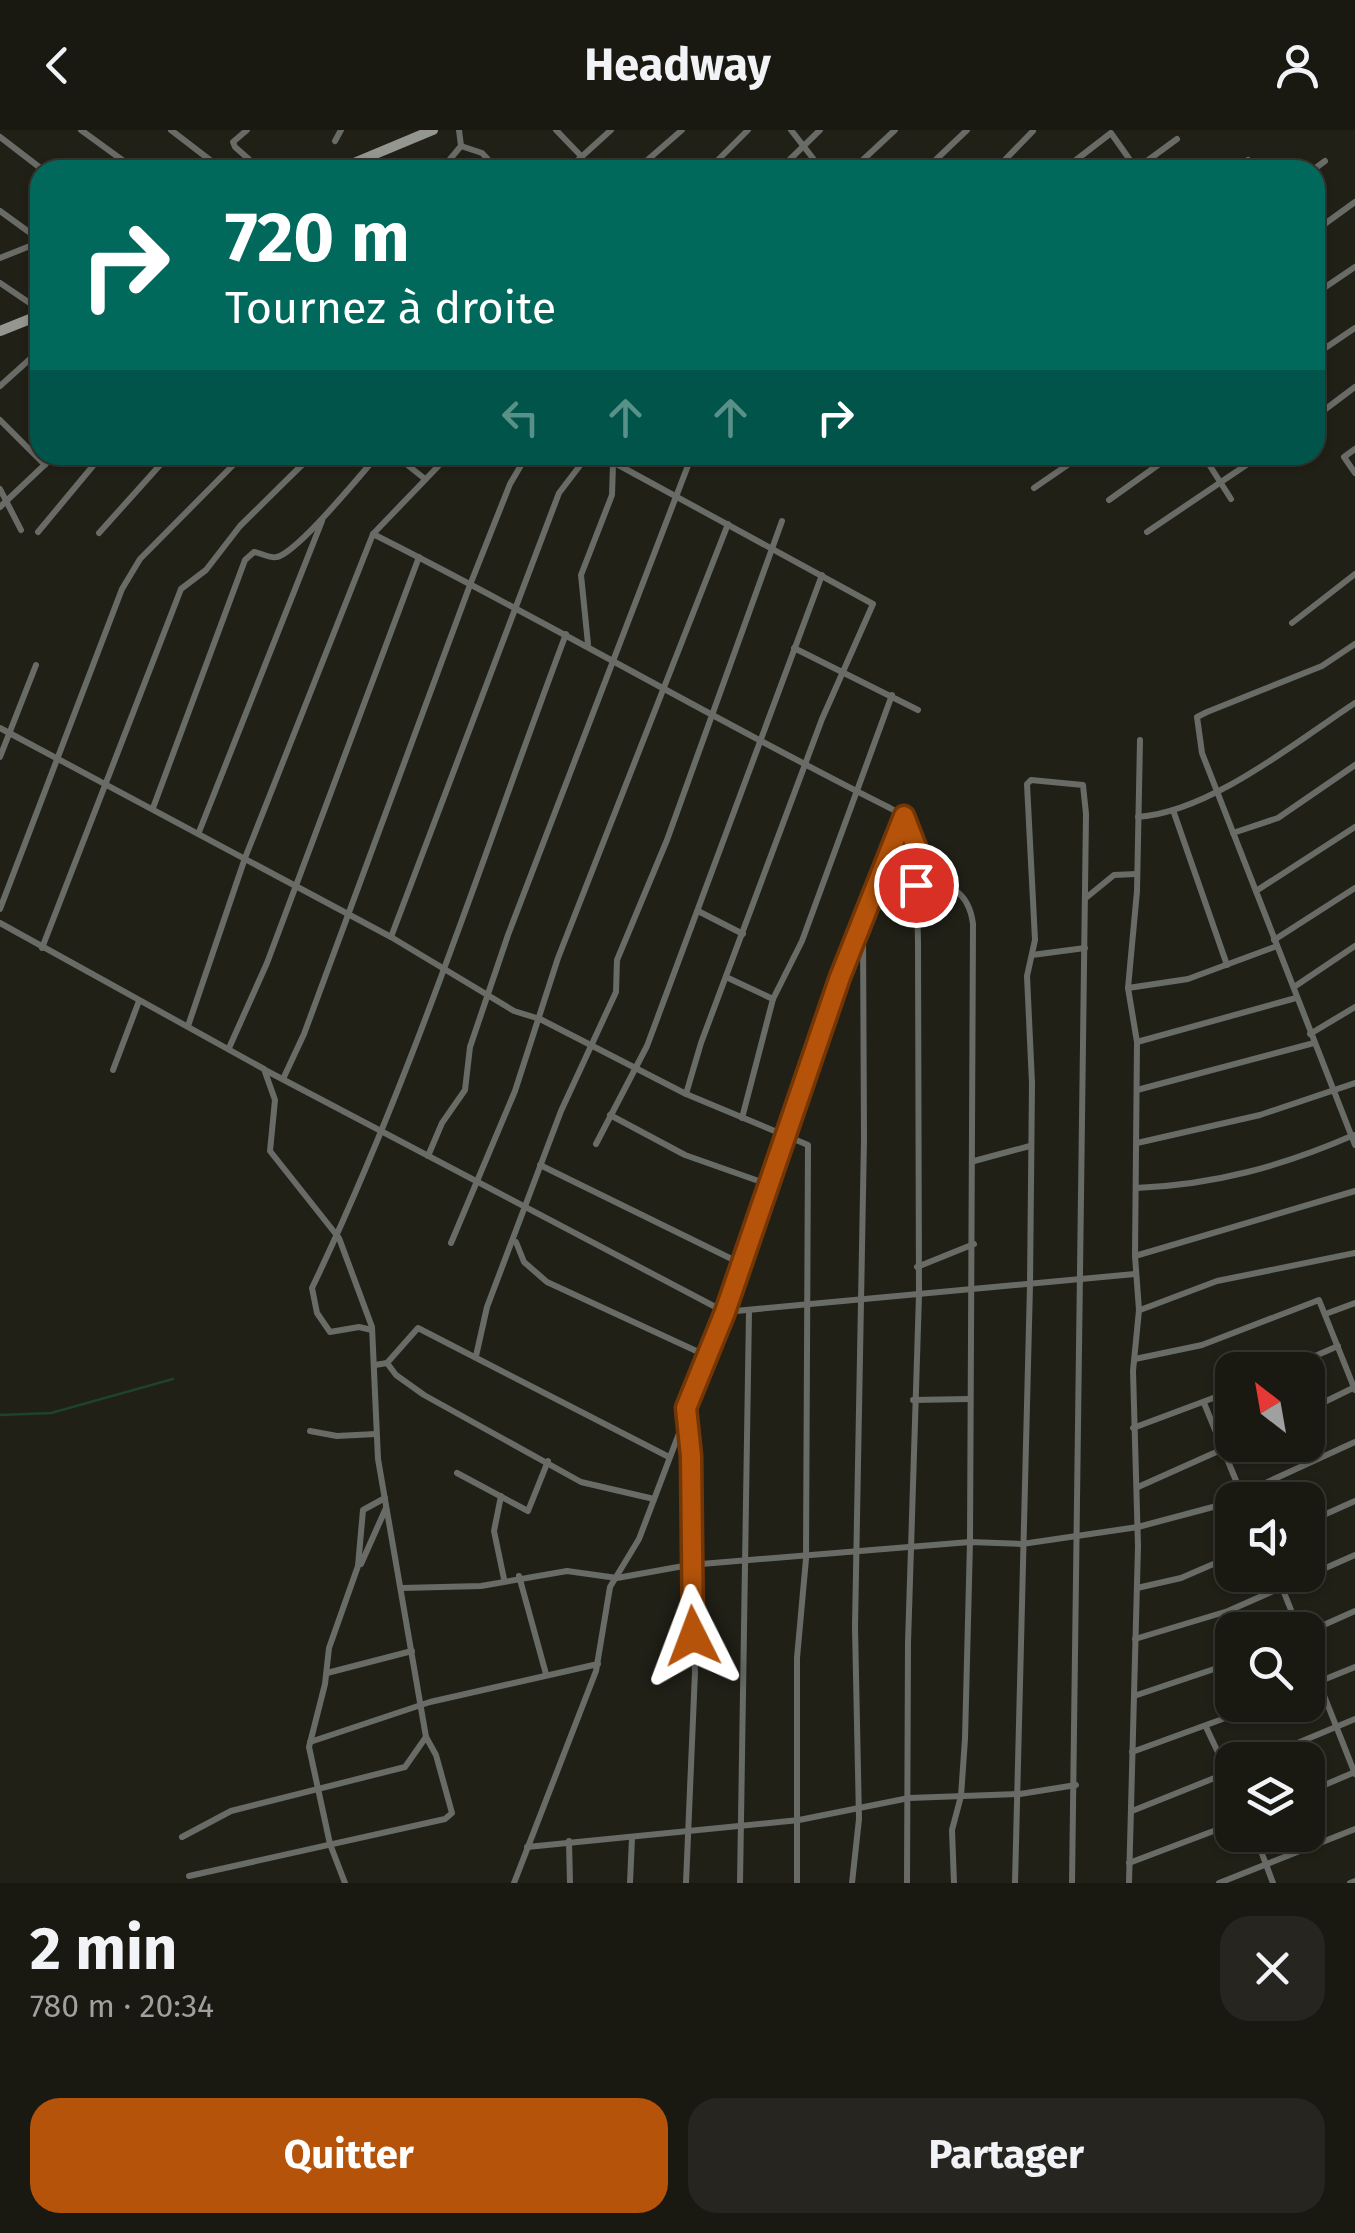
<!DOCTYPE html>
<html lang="fr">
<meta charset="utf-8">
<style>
:root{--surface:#191811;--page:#26251f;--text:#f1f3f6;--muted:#9fa09f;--line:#373731;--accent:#b45309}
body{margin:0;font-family:"Fira Sans",sans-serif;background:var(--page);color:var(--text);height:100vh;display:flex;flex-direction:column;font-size:38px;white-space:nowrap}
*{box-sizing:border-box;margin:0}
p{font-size:32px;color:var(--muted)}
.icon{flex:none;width:55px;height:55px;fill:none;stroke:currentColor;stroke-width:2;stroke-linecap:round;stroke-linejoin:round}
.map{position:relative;height:1753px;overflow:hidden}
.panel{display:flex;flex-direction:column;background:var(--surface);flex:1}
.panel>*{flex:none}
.guide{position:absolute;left:30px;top:30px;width:1295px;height:305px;border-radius:30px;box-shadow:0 2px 8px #0004,0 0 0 2px var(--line);background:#00695c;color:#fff;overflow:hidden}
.needle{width:65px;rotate:329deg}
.controls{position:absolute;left:1215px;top:1222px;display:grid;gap:20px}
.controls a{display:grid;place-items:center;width:110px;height:110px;border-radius:20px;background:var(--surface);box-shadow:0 2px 8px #0004,0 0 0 2px var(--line);font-size:50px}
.pin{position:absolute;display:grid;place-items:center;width:85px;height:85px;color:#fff;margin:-42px;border:5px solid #fff;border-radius:50%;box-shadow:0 2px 10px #0007}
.me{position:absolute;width:110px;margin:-55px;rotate:357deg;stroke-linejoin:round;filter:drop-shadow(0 0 8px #0008)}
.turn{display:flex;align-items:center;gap:35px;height:210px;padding:0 30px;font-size:45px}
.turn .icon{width:130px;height:130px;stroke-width:2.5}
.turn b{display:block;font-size:70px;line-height:85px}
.lanes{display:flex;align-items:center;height:95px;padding:0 30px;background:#0003;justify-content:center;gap:50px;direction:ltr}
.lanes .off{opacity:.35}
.round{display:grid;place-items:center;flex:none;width:105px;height:105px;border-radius:30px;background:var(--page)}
.headline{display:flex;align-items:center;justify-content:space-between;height:170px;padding:0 30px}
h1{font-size:60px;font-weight:700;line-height:75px}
.cta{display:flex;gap:20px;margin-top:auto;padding:20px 30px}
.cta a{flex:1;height:115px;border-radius:30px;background:var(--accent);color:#fff;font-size:40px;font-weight:700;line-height:115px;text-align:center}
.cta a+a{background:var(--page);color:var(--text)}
header{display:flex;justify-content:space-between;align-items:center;height:130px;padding:0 30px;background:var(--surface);font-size:45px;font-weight:700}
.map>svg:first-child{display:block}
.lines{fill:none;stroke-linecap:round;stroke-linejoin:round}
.stream{stroke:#1d432d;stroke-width:2.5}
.street{stroke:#696b67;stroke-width:6}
.secondary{stroke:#93978f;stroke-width:10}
.route-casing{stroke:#753606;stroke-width:25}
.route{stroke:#b45309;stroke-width:18}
</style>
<header><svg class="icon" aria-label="back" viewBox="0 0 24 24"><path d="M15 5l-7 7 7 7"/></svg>Headway<svg class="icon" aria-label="person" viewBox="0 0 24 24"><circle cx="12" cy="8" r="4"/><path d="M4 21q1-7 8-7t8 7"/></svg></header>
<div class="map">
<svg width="1355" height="1753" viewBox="0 0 1355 1753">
<rect width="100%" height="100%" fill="#212017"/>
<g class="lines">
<path class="stream" d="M0,1285L51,1283L173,1249"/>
<g class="street">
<path d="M81,0L136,40"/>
<path d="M171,0L223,40"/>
<path d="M247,0L233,12L235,17L261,40"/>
<path d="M556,0L582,27"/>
<path d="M791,0L822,40"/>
<path d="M0,7L43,40"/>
<path d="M335,11L341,0"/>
<path d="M461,16L482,23L498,40"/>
<path d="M1136,39L1177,9"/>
<path d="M441,40L461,16L459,0"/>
<path d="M567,40L611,0"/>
<path d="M636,40L682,0"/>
<path d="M708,40L748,0"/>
<path d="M779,40L820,0"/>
<path d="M852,40L895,0"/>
<path d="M925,40L967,0"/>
<path d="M995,40L1033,1"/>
<path d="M1063,40L1111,3L1137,40"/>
<path d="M1233,40L1248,30"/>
<path d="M1313,40L1325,31"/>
<path d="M0,81L40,110"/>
<path d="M1315,101L1355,72"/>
<path d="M0,128L40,112"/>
<path d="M0,153L40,180"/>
<path d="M1315,164L1355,137"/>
<path d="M1315,225L1355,198"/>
<path d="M0,256L40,220"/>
<path d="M1315,287L1355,257"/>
<path d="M0,290L45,335"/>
<path d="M1355,319L1344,327L1355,343"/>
<path d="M395,325L425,349"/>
<path d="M600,325L873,474L822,589L701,913L686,964"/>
<path d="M984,325L990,331L999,325"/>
<path d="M1203,325L1231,369"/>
<path d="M1034,358L1082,325"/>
<path d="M0,359L21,400"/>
<path d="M1109,370L1172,325"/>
<path d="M0,377L55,325"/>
<path d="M38,402L102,325"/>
<path d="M1147,402L1261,325"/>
<path d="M99,403L169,325"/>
<path d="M373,404C548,492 716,591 890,678L904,686L916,717L918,813L919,1165L908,1513L907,1753"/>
<path d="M1292,493L1355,444"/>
<path d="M588,514L581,445L612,365L613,334"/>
<path d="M1355,514L1322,536L1207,582L1197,587L1202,623L1355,1015"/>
<path d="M794,518L918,580"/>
<path d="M0,598L391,807L514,881L540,889L686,964L808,1015L806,1429L797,1528V1753"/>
<path d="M0,627L36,535"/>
<path d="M153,678L245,430L254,422C261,423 271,429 277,427C299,421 360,345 378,325"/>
<path d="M1173,680L1227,835"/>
<path d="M1138,687C1210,682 1296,612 1355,573"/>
<path d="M199,702L322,391"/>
<path d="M1233,703L1278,688L1355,635"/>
<path d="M916,755C948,749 969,762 973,794L970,1412L965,1609L961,1666L952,1700L954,1753"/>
<path d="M1256,761L1355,697"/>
<path d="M1087,767L1114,745L1136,744"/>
<path d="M0,779L122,459L140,429L243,325"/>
<path d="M698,781L743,804"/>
<path d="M0,793L264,939L275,970L270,1021L339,1108L372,1197L378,1329L426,1607L436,1625L452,1683L445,1689L189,1746"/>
<path d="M391,807L559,363L588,325"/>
<path d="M1274,810L1355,758"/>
<path d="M42,818L181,459L206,440L240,396L312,325"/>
<path d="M1032,825L1085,818"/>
<path d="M726,847L773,869"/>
<path d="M1294,857L1355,816"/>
<path d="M1128,858L1188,849L1277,816"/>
<path d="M188,896L245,728L373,404L449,325"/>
<path d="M1310,904L1355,877"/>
<path d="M1137,912L1296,868"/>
<path d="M229,918L267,833L419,427"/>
<path d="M113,940L139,871"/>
<path d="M265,940L725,1182L841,847L904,686"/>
<path d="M283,949L304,904L470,455L510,354L527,325"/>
<path d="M1137,960L1314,913"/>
<path d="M610,985L685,1025L770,1055"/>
<path d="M742,988L773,869L802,811L892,565"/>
<path d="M1137,1013L1260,985L1355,953"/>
<path d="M596,1014L647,916L822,445"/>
<path d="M428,1026L442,993L465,960L470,917L508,805L692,325"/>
<path d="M974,1031L1030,1016"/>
<path d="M540,1035L742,1134"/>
<path d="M1136,1058C1214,1055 1283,1036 1354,1005"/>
<path d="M516,1112L524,1132L547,1152L705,1225"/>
<path d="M451,1113L515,961L558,828L728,394"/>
<path d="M1135,1126L1355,1061"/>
<path d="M917,1137L974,1114"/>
<path d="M1140,1180L1217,1151L1355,1123"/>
<path d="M1328,1183L1355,1173"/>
<path d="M372,1200L359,1197L330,1202L317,1183L312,1158C412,949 484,722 566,504"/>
<path d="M476,1226L487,1177L561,981L616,862L617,830L667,710L782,391"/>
<path d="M1135,1229L1202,1215L1319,1170L1355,1260"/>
<path d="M387,1233L396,1245L424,1265L581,1352L654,1369"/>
<path d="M375,1235L387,1233L418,1198L669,1327"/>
<path d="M1283,1240L1338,1216"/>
<path d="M913,1270L969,1269"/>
<path d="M1204,1273L1244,1370"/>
<path d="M1308,1280L1353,1258"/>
<path d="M1133,1298L1232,1261"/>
<path d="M310,1301L337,1306L376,1304"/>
<path d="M457,1343L528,1381L548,1331"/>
<path d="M1138,1357L1232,1315"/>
<path d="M501,1366L494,1401L504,1449"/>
<path d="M1308,1392L1355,1371"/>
<path d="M361,1434L386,1378"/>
<path d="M1277,1445L1299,1500"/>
<path d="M519,1446L546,1544"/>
<path d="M402,1458L481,1456L567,1441L617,1448L689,1435L970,1412L1022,1414L1138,1397L1213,1377L1355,1312"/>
<path d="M1137,1458L1181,1448L1232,1426"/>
<path d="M1308,1502L1355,1481"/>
<path d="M1135,1509L1228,1481L1355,1425"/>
<path d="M1308,1525L1355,1644"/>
<path d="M327,1543L412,1521"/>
<path d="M1308,1556L1355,1537"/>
<path d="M1134,1566L1232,1533"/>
<path d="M1206,1597L1232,1652"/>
<path d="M310,1612L430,1572L598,1534"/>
<path d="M1132,1622L1261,1575"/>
<path d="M1257,1630L1355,1589"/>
<path d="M1308,1662L1355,1642"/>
<path d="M1132,1681L1232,1641"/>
<path d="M1255,1705L1273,1753"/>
<path d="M182,1707L231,1681L405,1637L426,1607"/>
<path d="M569,1711L570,1753"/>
<path d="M527,1717L799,1690L909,1668L1020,1664L1076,1655"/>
<path d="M1129,1733L1232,1694"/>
<path d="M345,1753L330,1714L309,1617L325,1554L329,1518L358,1436L363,1380L385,1368"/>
<path d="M514,1753L596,1541L610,1457L639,1409L725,1182L1135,1144"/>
<path d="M630,1753L632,1708"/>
<path d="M686,1753L695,1542L686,1279"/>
<path d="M740,1753L749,1181"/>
<path d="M852,1753L859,1689L855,1497L864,1009L863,800"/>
<path d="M1015,1753L1030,1155L1032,953L1027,846L1035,810L1027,654L1031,650L1083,655L1086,684L1072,1753"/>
<path d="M1129,1753L1138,1416L1133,1241L1139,1180L1135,1126L1137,912L1128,858L1137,761L1140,610"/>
<path d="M1219,1753L1355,1699"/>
<path d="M1350,1753L1355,1751"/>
</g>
<g class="secondary">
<path d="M337,40L433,0"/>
<path d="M0,201L40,185"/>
</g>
</g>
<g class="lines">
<defs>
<path id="route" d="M693,1506L691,1326L686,1278L725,1182L840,847L904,686L916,717V755"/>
</defs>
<use href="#route" class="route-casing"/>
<use href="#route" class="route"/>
</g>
</svg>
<div class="controls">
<a><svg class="needle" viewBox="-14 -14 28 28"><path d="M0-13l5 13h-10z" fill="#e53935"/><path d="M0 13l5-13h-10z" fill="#9fa09f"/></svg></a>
<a><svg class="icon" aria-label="sound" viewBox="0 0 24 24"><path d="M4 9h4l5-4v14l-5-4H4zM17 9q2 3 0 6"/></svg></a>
<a><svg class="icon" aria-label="search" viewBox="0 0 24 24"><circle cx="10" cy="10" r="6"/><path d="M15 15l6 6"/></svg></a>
<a><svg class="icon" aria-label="layers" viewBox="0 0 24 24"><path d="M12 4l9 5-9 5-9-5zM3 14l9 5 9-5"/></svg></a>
</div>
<div class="pin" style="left:916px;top:755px;background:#d93025"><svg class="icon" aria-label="arrive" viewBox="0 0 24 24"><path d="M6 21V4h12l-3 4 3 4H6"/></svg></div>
<svg class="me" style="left:693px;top:1506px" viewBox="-20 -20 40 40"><path d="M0-17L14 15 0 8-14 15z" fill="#b45309" stroke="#fff" stroke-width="4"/></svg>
<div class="guide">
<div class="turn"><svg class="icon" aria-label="right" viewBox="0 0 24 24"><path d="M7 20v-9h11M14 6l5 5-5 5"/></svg><div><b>720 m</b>Tournez à droite</div></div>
<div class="lanes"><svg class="icon off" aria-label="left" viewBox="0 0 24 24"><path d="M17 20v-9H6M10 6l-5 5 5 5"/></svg><svg class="icon off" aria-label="ahead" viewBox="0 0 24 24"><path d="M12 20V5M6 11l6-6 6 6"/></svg><svg class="icon off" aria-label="ahead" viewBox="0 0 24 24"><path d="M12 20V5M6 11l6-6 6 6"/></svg><svg class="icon" aria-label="right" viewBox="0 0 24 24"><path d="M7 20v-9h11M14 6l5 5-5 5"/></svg></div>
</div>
</div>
<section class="panel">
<div class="headline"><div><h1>2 min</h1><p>780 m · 20:34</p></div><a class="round"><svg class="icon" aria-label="close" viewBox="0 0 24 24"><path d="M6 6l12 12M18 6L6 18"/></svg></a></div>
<div class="cta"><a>Quitter</a><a>Partager</a></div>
</section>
